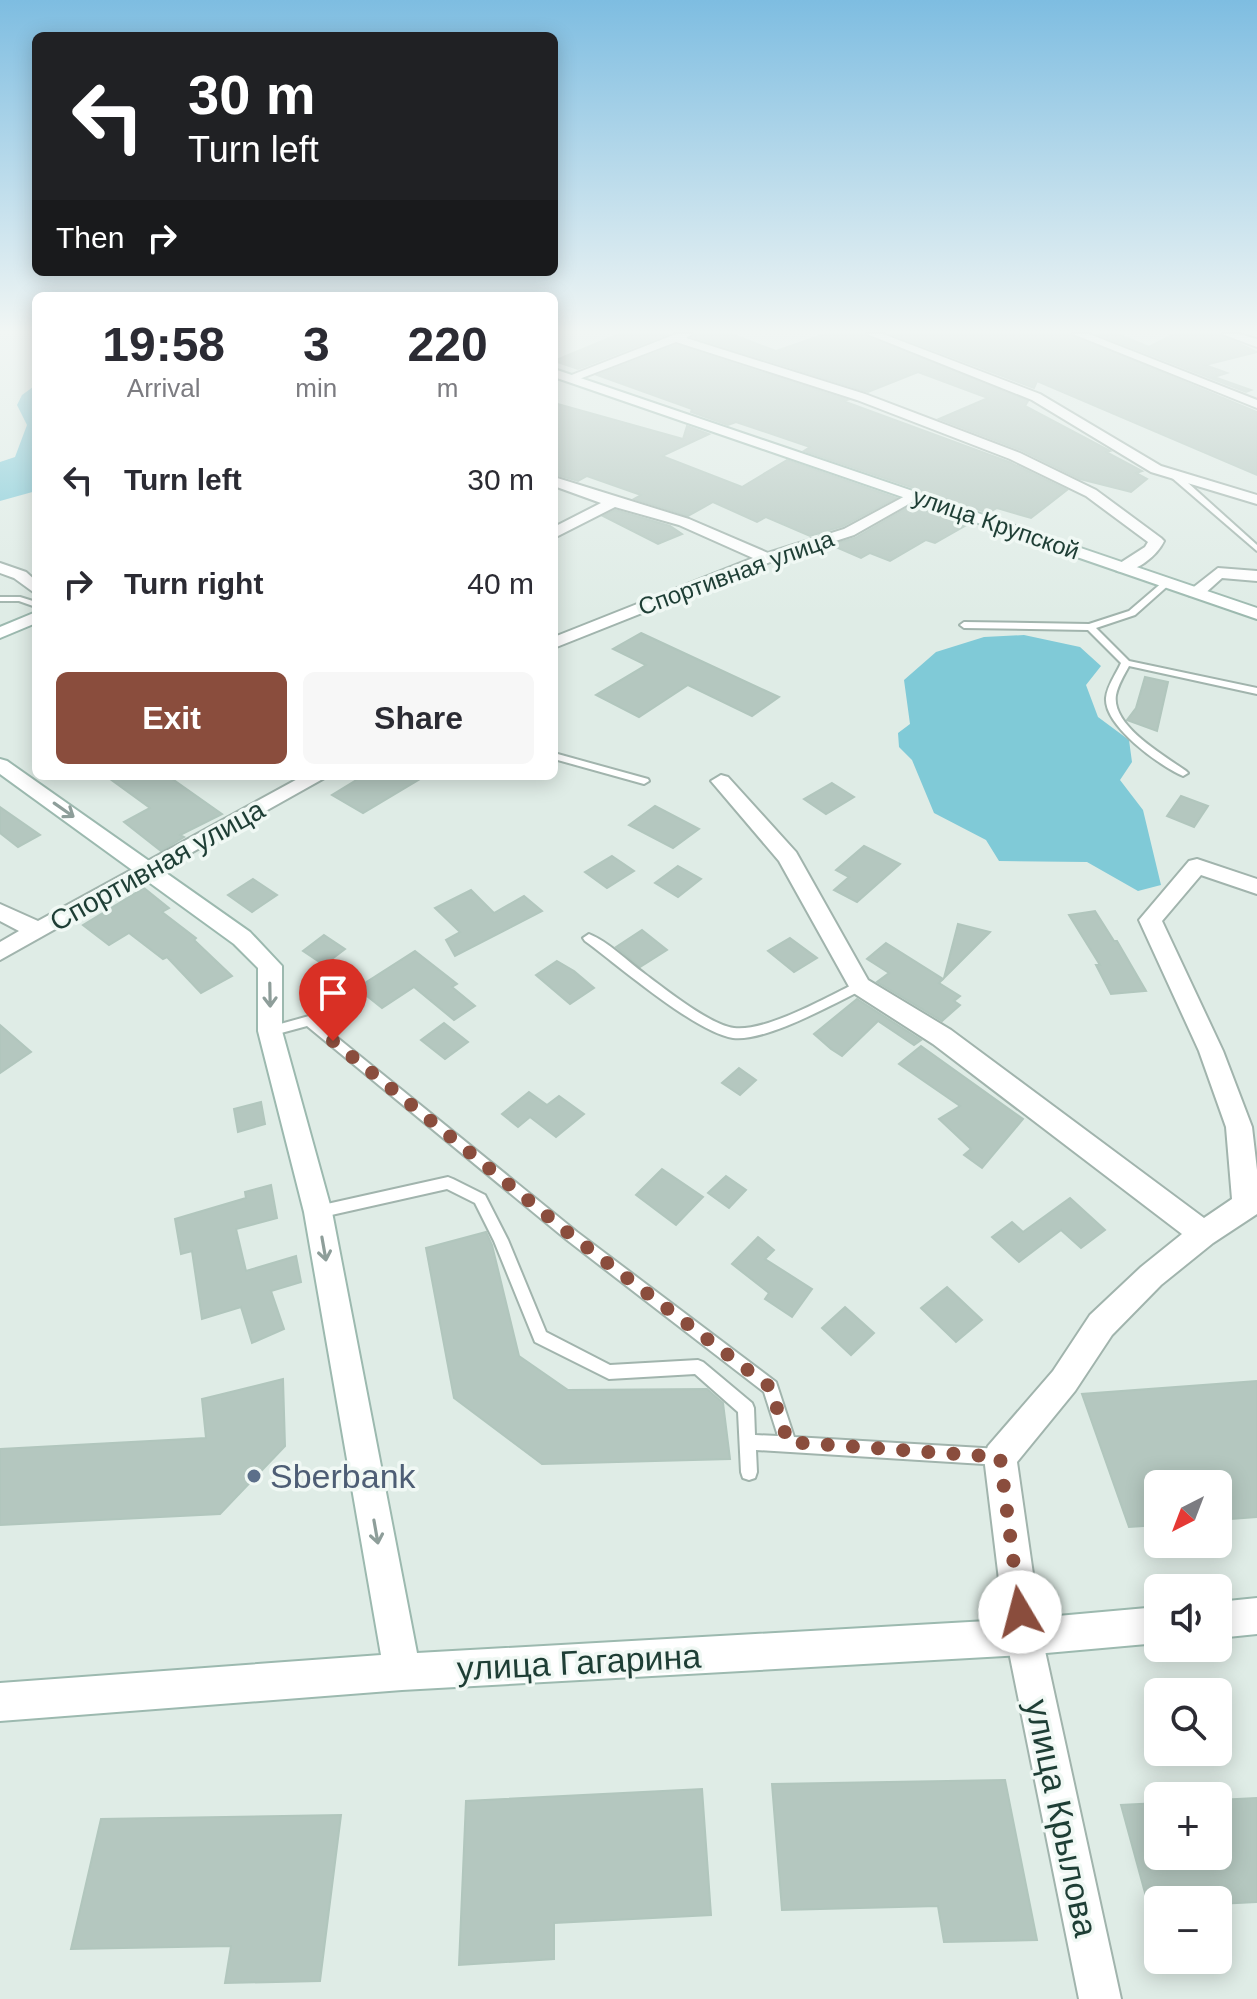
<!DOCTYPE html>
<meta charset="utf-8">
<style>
:root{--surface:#fff;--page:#f7f7f7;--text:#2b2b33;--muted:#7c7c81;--accent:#8a4d3d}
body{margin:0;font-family:Arial,sans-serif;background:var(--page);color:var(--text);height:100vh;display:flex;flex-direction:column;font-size:30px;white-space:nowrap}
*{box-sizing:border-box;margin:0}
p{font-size:26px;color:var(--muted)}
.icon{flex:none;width:44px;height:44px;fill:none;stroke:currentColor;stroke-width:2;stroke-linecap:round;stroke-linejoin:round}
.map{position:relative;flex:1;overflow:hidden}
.drawer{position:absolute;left:32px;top:292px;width:526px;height:488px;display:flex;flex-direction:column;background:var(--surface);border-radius:12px;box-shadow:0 4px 20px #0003}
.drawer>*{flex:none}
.banner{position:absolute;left:32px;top:32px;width:526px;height:244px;border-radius:12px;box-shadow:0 4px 20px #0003;background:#202124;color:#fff;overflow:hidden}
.needle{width:52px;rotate:222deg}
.fabs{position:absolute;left:1144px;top:1470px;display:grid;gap:16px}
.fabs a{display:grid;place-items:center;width:88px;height:88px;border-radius:12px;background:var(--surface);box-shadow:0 4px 20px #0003;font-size:40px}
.pin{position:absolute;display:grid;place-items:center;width:68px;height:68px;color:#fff;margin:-82px -34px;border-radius:50% 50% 50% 0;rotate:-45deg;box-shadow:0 0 8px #0007}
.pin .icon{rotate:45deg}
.me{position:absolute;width:88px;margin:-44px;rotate:352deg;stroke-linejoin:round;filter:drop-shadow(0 0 6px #0008)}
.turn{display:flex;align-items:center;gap:28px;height:168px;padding:0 24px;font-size:36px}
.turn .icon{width:104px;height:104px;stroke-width:2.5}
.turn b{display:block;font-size:56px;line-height:68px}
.then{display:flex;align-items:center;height:76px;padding:0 24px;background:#0003;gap:16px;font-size:30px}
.eta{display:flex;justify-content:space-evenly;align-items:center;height:136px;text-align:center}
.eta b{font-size:48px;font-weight:700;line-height:56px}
.button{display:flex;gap:16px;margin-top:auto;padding:16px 24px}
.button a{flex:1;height:92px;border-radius:12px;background:var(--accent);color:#fff;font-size:32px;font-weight:700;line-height:92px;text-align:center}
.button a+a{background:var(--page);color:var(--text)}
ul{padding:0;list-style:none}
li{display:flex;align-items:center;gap:24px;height:104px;padding:0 24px}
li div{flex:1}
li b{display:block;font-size:30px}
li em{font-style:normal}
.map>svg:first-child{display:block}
.water{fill:#80cad7}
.building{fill:#b4c7bf;stroke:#b1c6bd;stroke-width:2}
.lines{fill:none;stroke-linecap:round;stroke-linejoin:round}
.lane-casing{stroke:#a1b4ad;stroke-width:4}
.street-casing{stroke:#a1b4ad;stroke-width:4}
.secondary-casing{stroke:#9cb9af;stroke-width:4}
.lane{fill:#fff;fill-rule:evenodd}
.street{fill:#fff;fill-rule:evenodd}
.secondary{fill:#fff;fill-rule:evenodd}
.oneway{stroke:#8e9e9a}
.route{stroke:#8a4d3d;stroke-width:14;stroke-dasharray:0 25.2}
.service-dot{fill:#5c6f8a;stroke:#f0f8f4;stroke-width:3}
.labels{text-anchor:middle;stroke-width:7;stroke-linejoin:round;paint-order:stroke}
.far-street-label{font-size:24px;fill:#1e3e35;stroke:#f0f8f4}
.street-label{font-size:28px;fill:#1e3e35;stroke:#f0f8f4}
.near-service-label{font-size:34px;fill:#4e5e75;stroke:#f0f8f4;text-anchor:start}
.near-street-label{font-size:34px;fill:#1e3e35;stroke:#f0f8f4}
</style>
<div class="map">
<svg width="1257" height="1999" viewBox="0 0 1257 1999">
<rect width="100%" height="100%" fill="#dfece6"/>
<g class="water">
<path d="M33,387L36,388V405L33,408L36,409V491L0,501V462L15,457L27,425L17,405L22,395Z"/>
<path d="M1024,635L1080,647L1101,666L1086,685L1098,717L1129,740L1132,762L1120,780L1143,810L1161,885L1138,891L1087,862L999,861L986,840L934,813L912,760L899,747L898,733L910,724L904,680L936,652L984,637Z"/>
</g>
<g class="building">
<path d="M619,334H668L578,369L554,361Z"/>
<path d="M695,334H731L776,351L825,334H864L1028,401L1025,406L1110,451L1106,452L1142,471L1136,473L1147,479L1131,492L1080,479L1021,450L939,419L988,398L918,372L868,392L693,337Z"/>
<path d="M891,334H1070L1257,412V475L1037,381L1034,388Z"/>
<path d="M1097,334H1118L1149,347L1174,334H1219L1257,352L1205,365L1227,373L1214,377L1251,390L1246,392Z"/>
<path d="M676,345L847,400L843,401L1009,462L1067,490L1031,518L997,508L988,513L804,451L810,447L736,422L728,425L691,412L692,409L597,375Z"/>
<path d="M554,403L683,439L687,426L709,434L662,456L742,487L787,460L896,498L843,526L810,536L766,517L757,522L713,502L688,516L634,499L641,495L587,476L578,481L554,474Z"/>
<path d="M914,504L970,523L935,543L926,540L890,561L870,553L861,558L831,545L855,538Z"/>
<path d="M615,510L670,526L682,534L658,544L603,516Z"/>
<path d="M641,633L779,697L752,716L688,685L639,717L596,695L646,665L613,649Z"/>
<path d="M1145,677L1168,682L1157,731L1127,720L1136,708Z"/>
<path d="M106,776H168L222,814L180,835L184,837L161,851L124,822L150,808Z"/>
<path d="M363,776H425L363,813L332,795Z"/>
<path d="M832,783L854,797L826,814L804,799Z"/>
<path d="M1181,796L1208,806L1194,827L1167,816Z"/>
<path d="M655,806L699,829L673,848L629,825Z"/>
<path d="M0,807L40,835L18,847L0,833Z"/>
<path d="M864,846L900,864L857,902L834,890L849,877L836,870Z"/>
<path d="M612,856L634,871L607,888L585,872Z"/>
<path d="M678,866L701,879L678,897L655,883Z"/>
<path d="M253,879L277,895L252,912L228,895Z"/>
<path d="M144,888L169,908L162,912L196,938L194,940L232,976L201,993L167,957L163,959L129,933L109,945L83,925Z"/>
<path d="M471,890L494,913L524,896L542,911L455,956L446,940L460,932L435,908Z"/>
<path d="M1095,911L1114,941H1117L1146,991L1111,994L1096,965H1100L1069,915Z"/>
<path d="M958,924L990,932L944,978Z"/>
<path d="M642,930L667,950L640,967L616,947Z"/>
<path d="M324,935L345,949L324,965L303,951Z"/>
<path d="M790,938L817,958L794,972L768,951Z"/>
<path d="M886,943L943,979L939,983L960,996L954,1001L960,1005L942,1021L877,982L889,973L867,959Z"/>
<path d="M415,951L457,984L452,987L475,1006L454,1020L414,987L382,1008L357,988Z"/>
<path d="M557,961L574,971L594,988L570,1004L536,975Z"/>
<path d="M857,999L921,1040L914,1045L878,1021L842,1056L831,1049L814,1034Z"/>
<path d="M444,1023L468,1042L445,1059L421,1040Z"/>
<path d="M0,1025L31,1052L0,1073Z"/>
<path d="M921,1046L1023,1119L982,1168L964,1155L971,1149L939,1119L960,1106L899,1064Z"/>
<path d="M739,1068L756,1080L740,1095L722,1083Z"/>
<path d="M529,1092L547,1105L559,1096L584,1114L556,1137L530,1117L518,1127L502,1114Z"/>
<path d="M261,1102L265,1124L238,1132L234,1109Z"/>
<path d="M662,1169L703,1197L676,1225L636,1195Z"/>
<path d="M726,1176L746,1190L729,1208L708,1193Z"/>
<path d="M271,1185L277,1218L236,1229L246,1271L296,1256L301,1282L271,1291L284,1329L252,1343L241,1307L202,1319L192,1251L181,1254L175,1219L246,1198L245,1192Z"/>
<path d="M1070,1198L1105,1230L1081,1248L1061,1230L1019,1262L992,1237L1012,1222L1023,1232Z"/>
<path d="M486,1232L492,1245L519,1356L568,1390L707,1389L723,1403L730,1459L542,1464L454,1398L426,1248Z"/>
<path d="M758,1237L774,1250L765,1259L812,1289L792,1317L765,1299L769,1293L732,1264Z"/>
<path d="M947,1287L982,1320L956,1342L921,1308Z"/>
<path d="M845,1307L874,1333L851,1355L822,1328Z"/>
<path d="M283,1379L285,1446L220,1514L0,1525V1449L206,1438L202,1399Z"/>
<path d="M1257,1381V1517L1218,1520V1484H1158V1525L1129,1527L1082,1394Z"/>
<path d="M1005,1780L1037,1940L944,1942L938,1906L782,1910L772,1784Z"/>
<path d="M702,1789L711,1915L554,1923V1959L459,1965L466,1801Z"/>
<path d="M1257,1798V1902L1218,1904V1900H1147L1121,1805L1158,1803V1856H1218V1800Z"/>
<path d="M341,1815L320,1981L225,1983L231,1946L71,1949L101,1819Z"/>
</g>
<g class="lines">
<defs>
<g id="lane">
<path d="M1171,473H1177L1257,545V551L1171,477Z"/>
<path d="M1164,581L1171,583L1135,615L1096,628L1129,661L1257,688V694L1129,666C1124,675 1118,685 1116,695C1111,726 1165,756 1186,771L1188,773L1183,776C1160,766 1104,726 1106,698C1107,686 1116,674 1121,663L1088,630L964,628L960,625L964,622L1089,624L1129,611Z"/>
<path d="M0,597H20L36,602V607L19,601H0Z"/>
<path d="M554,753L648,779L649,781L644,784L554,759Z"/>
<path d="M589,934C609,942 627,961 645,974C665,989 710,1025 734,1028C766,1032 827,997 856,983H864L866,986L864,989C833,1004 766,1042 733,1038C695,1032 618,965 585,941L583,938Z"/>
<path d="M309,1016L313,1018L577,1232L776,1382L794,1437L1000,1449L1006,1451L1008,1457L1006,1463L1000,1465L756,1450L757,1472L755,1478L749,1480L743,1478L741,1472L738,1412L695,1374L609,1379L535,1342L494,1241L475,1203L447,1189L318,1218L313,1216L311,1212L313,1208L318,1206L448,1177L453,1179L485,1195L508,1240L546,1332L610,1365L698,1360L703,1362L752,1403L754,1408L755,1435L778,1436L764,1392L567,1240L307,1026L270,1036L266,1034L264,1031L266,1028Z"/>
</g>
<g id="street">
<path d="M676,334H692L686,338L865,394L1020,453L1096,490L1161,538L1164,541C1157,556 1135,574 1117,571V565L1145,547L1148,542L1086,496L1010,459L857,400L676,342L574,381L564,378Z"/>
<path d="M867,334H883L1040,394L1161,466L1257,495V504L1151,472L1032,400Z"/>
<path d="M1073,334H1089L1257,400V408Z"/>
<path d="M1222,334H1239L1257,339V347Z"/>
<path d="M554,477L689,519L768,553L844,529L909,494L914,493L921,497L854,535L773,561L554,648V637L753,558L679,525L615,507L554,538V527L601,503L554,486Z"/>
<path d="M0,563L26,572L36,581V594L14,578L0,573Z"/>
<path d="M1218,568L1257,571V581L1222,578L1202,596H1190V590Z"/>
<path d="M721,775L728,777L796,852L868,980L951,1030L1204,1218L1232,1199L1226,1127L1199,1051L1139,920L1189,861L1197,859L1257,879V894L1201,875L1162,921L1223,1051L1252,1127L1257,1170V1214L1213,1243L1161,1285L1112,1335L1075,1391L1017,1462L1042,1637L1121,1999H1079L1006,1637L984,1457L988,1446L1053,1371L1090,1315L1141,1267L1182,1234L933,1044L852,992L779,861L711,781Z"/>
<path d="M303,776H328L0,960V942L19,931L0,921V904L38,921Z"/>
</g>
<g id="secondary">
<path d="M554,369L1257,608V619L554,377Z"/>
<path d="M36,612V623L0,638V627Z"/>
<path d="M0,759L7,761L250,932L282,966V1031L332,1212L417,1653L1024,1619L1158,1607V1643L1024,1655L402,1690L0,1721V1683L381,1655L304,1212L258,1031V968L234,944L0,774Z"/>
<path d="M1257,1598V1634L1218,1638V1602Z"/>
</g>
</defs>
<use href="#lane" class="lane-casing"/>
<use href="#street" class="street-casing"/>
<use href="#secondary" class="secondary-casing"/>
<use href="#lane" class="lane"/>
<use href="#street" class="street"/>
<use href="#secondary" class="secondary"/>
</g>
<defs><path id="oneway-shaft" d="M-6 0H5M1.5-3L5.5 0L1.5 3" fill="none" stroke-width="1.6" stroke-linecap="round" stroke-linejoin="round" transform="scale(2)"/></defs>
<g class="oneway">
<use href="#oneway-shaft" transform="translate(64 810) rotate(35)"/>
<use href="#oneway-shaft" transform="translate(270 995) rotate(89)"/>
<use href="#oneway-shaft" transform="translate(324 1249) rotate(80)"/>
<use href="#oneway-shaft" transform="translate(376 1532) rotate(80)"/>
</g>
<linearGradient id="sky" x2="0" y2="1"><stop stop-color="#7ebde1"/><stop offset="0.54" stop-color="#f1f6f4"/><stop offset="1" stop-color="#f1f6f4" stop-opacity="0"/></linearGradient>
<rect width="1257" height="614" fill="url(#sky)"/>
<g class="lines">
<path class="route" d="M333,1041L572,1236L770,1387L788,1442L1000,1457L1020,1612"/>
</g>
<circle class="service-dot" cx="254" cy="1476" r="8"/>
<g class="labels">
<g class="far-street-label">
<text transform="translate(996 524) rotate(19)" y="8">улица Крупской</text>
<text transform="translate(736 573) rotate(-20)" y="8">Спортивная улица</text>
</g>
<g class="street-label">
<text transform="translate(157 865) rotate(-29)" y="10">Спортивная улица</text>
</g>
<g class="near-service-label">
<text x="270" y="1488">Sberbank</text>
</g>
<g class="near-street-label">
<text transform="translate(579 1662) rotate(-3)" y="12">улица Гагарина</text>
<text transform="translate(1062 1818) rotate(78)" y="12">улица Крылова</text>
</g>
</g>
</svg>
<div class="fabs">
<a><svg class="needle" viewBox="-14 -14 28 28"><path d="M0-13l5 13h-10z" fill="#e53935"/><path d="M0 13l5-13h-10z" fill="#7c7c81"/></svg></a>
<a><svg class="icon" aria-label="sound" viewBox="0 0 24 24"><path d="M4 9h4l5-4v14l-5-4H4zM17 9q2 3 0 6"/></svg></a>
<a><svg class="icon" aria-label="search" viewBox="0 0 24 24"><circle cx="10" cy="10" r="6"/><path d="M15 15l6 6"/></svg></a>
<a>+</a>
<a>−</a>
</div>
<div class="pin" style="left:333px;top:1041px;background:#d93025"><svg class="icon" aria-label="arrive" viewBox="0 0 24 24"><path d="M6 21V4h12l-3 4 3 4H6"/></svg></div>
<svg class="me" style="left:1020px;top:1612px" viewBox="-20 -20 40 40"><circle r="19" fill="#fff"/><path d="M0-13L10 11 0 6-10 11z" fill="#8a4d3d"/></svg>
<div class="banner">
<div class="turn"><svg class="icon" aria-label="left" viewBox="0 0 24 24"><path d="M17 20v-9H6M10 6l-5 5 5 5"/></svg><div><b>30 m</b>Turn left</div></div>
<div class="then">Then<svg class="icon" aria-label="right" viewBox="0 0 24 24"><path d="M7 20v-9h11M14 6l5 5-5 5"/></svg></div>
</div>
<section class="drawer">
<div class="eta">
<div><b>19:58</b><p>Arrival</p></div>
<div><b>3</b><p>min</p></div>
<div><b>220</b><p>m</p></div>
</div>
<ul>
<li><svg class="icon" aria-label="left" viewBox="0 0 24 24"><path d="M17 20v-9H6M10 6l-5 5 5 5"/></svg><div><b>Turn left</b></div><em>30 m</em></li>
<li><svg class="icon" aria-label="right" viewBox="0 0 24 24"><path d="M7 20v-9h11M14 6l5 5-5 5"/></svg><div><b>Turn right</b></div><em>40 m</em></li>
</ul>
<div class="button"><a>Exit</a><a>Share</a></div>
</section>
</div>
